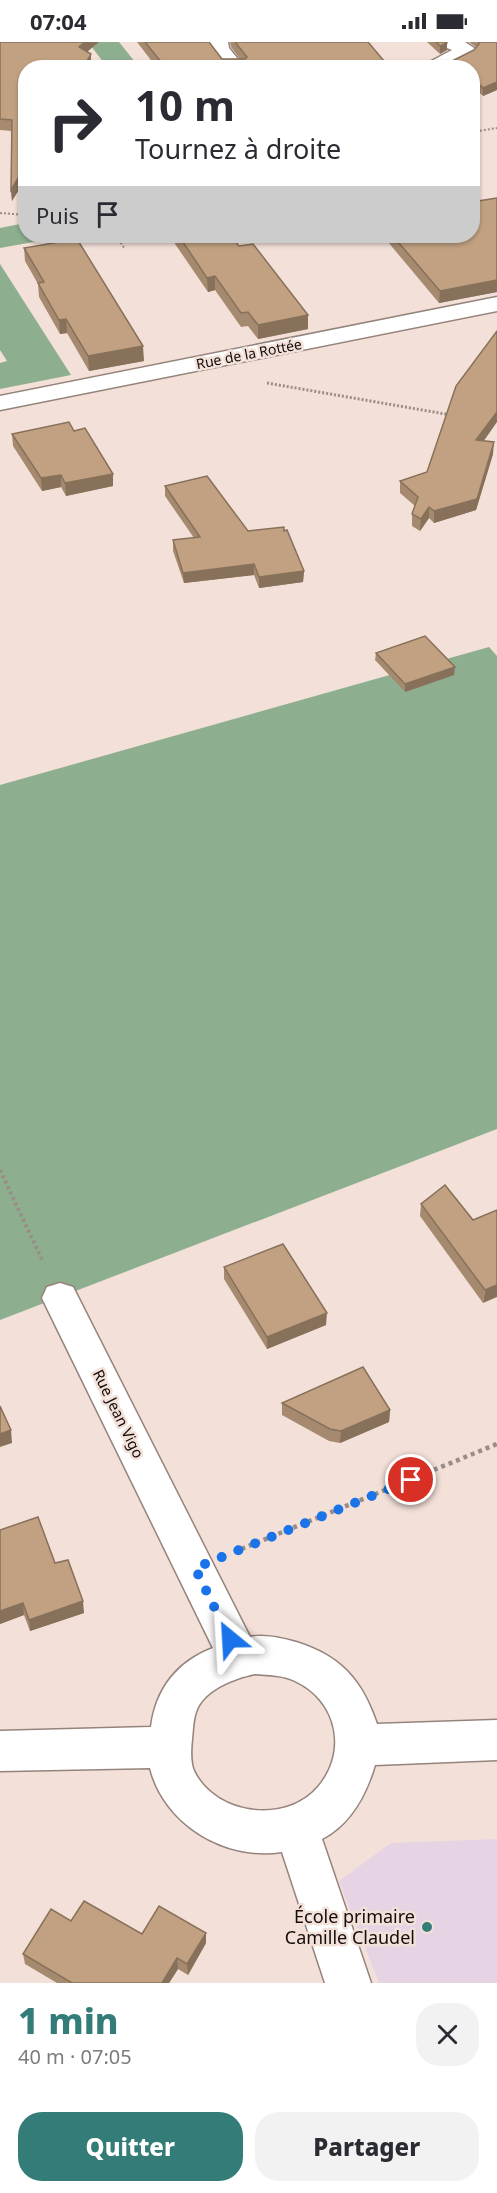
<!DOCTYPE html>
<html lang="fr">
<meta charset="utf-8">
<style>
:root{--surface:#fff;--page:#f2f2f3;--text:#2b2b33;--muted:#7c7c81;--accent:#347c78}
body{margin:0;font-family:"Noto Sans",sans-serif;background:var(--page);color:var(--text);height:100vh;display:flex;flex-direction:column;font-size:22px;white-space:nowrap}
*{box-sizing:border-box;margin:0}
p{font-size:20px;color:var(--muted)}
.icon{flex:none;width:33px;height:33px;fill:none;stroke:currentColor;stroke-width:2;stroke-linecap:round;stroke-linejoin:round}
.map{position:relative;height:1941px;overflow:hidden}
.side{display:flex;flex-direction:column;background:var(--surface);flex:1}
.side>*{flex:none}
.guide{position:absolute;left:18px;top:18px;width:462px;height:183px;border-radius:24px;box-shadow:0 2px 4px #0004;background:#fff;color:var(--text);overflow:hidden}
.pin{position:absolute;display:grid;place-items:center;width:51px;height:51px;color:#fff;margin:-26px;border:3px solid #fff;border-radius:50%;box-shadow:0 2px 6px #0007}
.me{position:absolute;width:66px;margin:-33px;rotate:333deg;stroke-linejoin:round;filter:drop-shadow(0 0 4px #0008)}
.turn{display:flex;align-items:center;gap:21px;height:126px;padding:0 18px;font-size:27px}
.turn .icon{width:78px;height:78px;stroke-width:2.5}
.turn b{display:block;font-size:42px;line-height:51px}
.then{display:flex;align-items:center;height:57px;padding:0 18px;background:#0003;gap:12px;font-size:22px}
.round{display:grid;place-items:center;flex:none;width:63px;height:63px;border-radius:24px;background:var(--page)}
.head{display:flex;align-items:center;justify-content:space-between;height:102px;padding:0 18px}
h1{font-size:36px;font-weight:800;line-height:45px;color:var(--accent)}
.cta{display:flex;gap:12px;margin-top:auto;padding:12px 18px}
.cta a{flex:1;height:69px;border-radius:24px;background:var(--accent);color:#fff;font-size:24px;font-weight:800;line-height:69px;text-align:center}
.cta a+a{background:var(--page);color:var(--text)}
.status{display:flex;justify-content:space-between;align-items:center;height:42px;padding:0 30px;background:var(--surface);direction:ltr}
.status svg{height:16px;fill:currentColor}
.map>svg:first-child{display:block}
.education{fill:#e6d4e5}
.forest{fill:#8daf90}
.lines{fill:none;stroke-linecap:round;stroke-linejoin:round}
.minor-casing{stroke:#95847d;stroke-width:3}
.path-far3{stroke:#9a8c86;stroke-width:2;stroke-dasharray:2 2;stroke-linecap:butt}
.path-far2{stroke:#9a8c86;stroke-width:3;stroke-dasharray:2 2;stroke-linecap:butt}
.path-far1{stroke:#9a8c86;stroke-width:4;stroke-dasharray:3 3;stroke-linecap:butt}
.path{stroke:#9a8c86;stroke-width:4.5;stroke-dasharray:4 4;stroke-linecap:butt}
.minor{fill:#fff;fill-rule:evenodd}
.wall{fill:#a68a6f}
.shaded-wall{fill:#87715a}
.building{fill:#c1a181;stroke:#87715a;stroke-width:1.5}
.route{stroke:#1a73e8;stroke-width:10;stroke-dasharray:0 18}
.poi-dot{fill:#347c78;stroke:#f3e0d8;stroke-width:2}
.labels{text-anchor:middle;stroke-width:5;stroke-linejoin:round;paint-order:stroke}
.far-street-label{font-size:14px;fill:#130d0b;stroke:#f3e0d8}
.street-label{font-size:15px;fill:#130d0b;stroke:#f3e0d8}
.near-poi-label{font-size:18px;fill:#130d0b;stroke:#f3e0d8;text-anchor:end}
</style>
<div class="status"><b>07:04</b><svg viewBox="0 0 49 12"><path d="M0 12V9h3v3zM5 12V6h3v6zM10 12V3h3v9zM15 12V0h3v12zM26 1h20v11H26zM47 4h2v5h-2z"/></svg></div>
<div class="map">
<svg width="497" height="1941" viewBox="0 0 497 1941">
<rect width="100%" height="100%" fill="#f3e0d8"/>
<path class="education" d="M497,1797V1941H379L339,1839L391,1801Z"/>
<g class="forest">
<path d="M88,0H119L139,25H107Z"/>
<path d="M25,181L26,194H67L0,206V186Z"/>
<path d="M0,222L71,333L0,347V321L7,319L0,308Z"/>
<path d="M489,605L497,614V1087L0,1278V743Z"/>
</g>
<g class="lines">
<defs>
<g id="minor">
<path d="M208,0H228L229,6L245,26H224L209,7Z"/>
<path d="M439,0H465L477,8C465,25 442,26 423,26L426,22L452,8L442,4Z"/>
<path d="M497,255V269L0,368V354Z"/>
<path d="M60,1241L73,1245L250,1595C265,1592 282,1596 296,1600C341,1614 362,1638 377,1682L497,1678V1718L375,1723C366,1753 351,1782 322,1797L371,1941H325L282,1810C225,1819 164,1782 150,1726L0,1729V1689L151,1685C156,1647 177,1620 213,1606L42,1256L47,1245ZM255,1632C268,1633 283,1633 295,1639C338,1659 348,1710 318,1745C287,1782 216,1774 194,1729C190,1720 191,1707 192,1697C193,1689 193,1678 196,1670C203,1648 235,1636 255,1632Z"/>
</g>
</defs>
<use href="#minor" class="minor-casing"/>
<g class="path-far3">
<path d="M472,90L497,86"/>
<path d="M0,171L26,173"/>
<path d="M116,194L125,207"/>
</g>
<path class="path-far2" d="M267,341L451,373"/>
<path class="path-far1" d="M0,1128L43,1220"/>
<path class="path" d="M234,1510L497,1402"/>
<use href="#minor" class="minor"/>
</g>
<g class="wall">
<path d="M0,0H99L87,10L91,12V23L26,26V136L12,159L11,148L12,89L0,88Z"/>
<path d="M137,0H209L222,17H240L231,5L230,0H368L390,26H157Z"/>
<path d="M427,0H446L447,8L440,12Z"/>
<path d="M469,0H497V48L483,54L472,44V26L453,25L454,18L474,8L476,5Z"/>
<path d="M497,156V250L439,261L383,194H472Z"/>
<path d="M171,194H231L239,204L308,273V287L258,297L248,284L241,285L215,248L208,250L171,196Z"/>
<path d="M24,206L144,319L89,329L67,291L60,292L39,255L38,242L25,219Z"/>
<path d="M74,389L113,432V444L66,454L61,445L42,449L13,404L12,392Z"/>
<path d="M483,399L493,412L476,468L434,481L429,476L420,489L412,484V472L415,464L400,451V439L427,430Z"/>
<path d="M165,444L248,489H284L304,529L303,540L259,546L254,533L184,541L173,509V498L194,496L165,454Z"/>
<path d="M376,611L454,633L405,650L375,618Z"/>
<path d="M421,1162L473,1178L497,1168L483,1261L420,1174Z"/>
<path d="M224,1225L326,1283L267,1307L224,1237Z"/>
<path d="M282,1361L390,1368L389,1380L340,1401L329,1399L282,1373Z"/>
<path d="M0,1488L55,1521L84,1571L30,1589L24,1573L0,1582Z"/>
<path d="M71,1879L142,1892L206,1901L188,1933L178,1927L169,1941H57L25,1922L23,1912Z"/>
</g>
<g class="shaded-wall">
<path d="M85,0H99L80,15L79,5Z"/>
<path d="M447,1V8L440,12V4Z"/>
<path d="M91,12V23L90,26H83Z"/>
<path d="M497,40V48L483,54V46Z"/>
<path d="M25,123L26,136L12,159L11,148Z"/>
<path d="M215,234V248L208,250L207,236Z"/>
<path d="M497,238V250L439,261L440,249Z"/>
<path d="M308,273V287L258,297V283Z"/>
<path d="M66,277L67,291L60,292L59,278Z"/>
<path d="M143,304L144,319L89,329L88,314Z"/>
<path d="M497,370V380L476,410V398Z"/>
<path d="M494,400L493,412L476,468L434,481V469Z"/>
<path d="M113,432V444L66,454L65,441Z"/>
<path d="M61,433V445L42,449L41,436Z"/>
<path d="M429,465V476L420,489L421,477Z"/>
<path d="M254,522V533L184,541L183,531Z"/>
<path d="M304,529L303,540L259,546V535Z"/>
<path d="M455,625L454,633L405,650V642Z"/>
<path d="M497,1243V1255L483,1261L485,1248Z"/>
<path d="M327,1271L326,1283L267,1307V1295Z"/>
<path d="M390,1368L389,1380L340,1401L341,1389Z"/>
<path d="M11,1388L12,1401L0,1405V1392Z"/>
<path d="M83,1559L84,1571L30,1589L29,1578Z"/>
<path d="M23,1561L24,1573L0,1582V1569Z"/>
<path d="M206,1891V1901L188,1933L187,1922Z"/>
<path d="M177,1916L178,1927L169,1941H162Z"/>
</g>
<g class="building">
<path d="M0,0H85L79,5L91,12L83,26H26V123L11,148L12,78L0,77Z"/>
<path d="M145,0H209L222,17H245L247,15L235,0H368L390,26H166Z"/>
<path d="M436,0H446L447,1L440,4Z"/>
<path d="M479,0H497V40L483,46L472,36V26H462L454,18L474,8L479,2Z"/>
<path d="M497,156V238L440,249L393,194H472V160Z"/>
<path d="M179,194H231L239,204L253,202L308,273L258,283L248,270L241,271L215,234L207,236Z"/>
<path d="M77,197L143,304L88,314L66,277L59,278L38,241L44,240L24,206Z"/>
<path d="M497,289V370L476,398L494,400L477,457L434,469L429,465L421,477L412,472L418,455L400,439L427,430L456,344Z"/>
<path d="M69,380L74,389L85,386L113,432L65,441L61,433L41,436L12,392Z"/>
<path d="M207,434L248,489L284,485V489L287,488L304,529L259,535L254,522L183,531L173,498L200,495L165,444Z"/>
<path d="M425,594L455,625L405,642L376,611Z"/>
<path d="M445,1143L473,1178L497,1168V1243L485,1248L421,1162Z"/>
<path d="M283,1202L327,1271L267,1295L224,1225Z"/>
<path d="M363,1325L390,1368L341,1389L330,1387L282,1361Z"/>
<path d="M0,1364L11,1388L0,1392Z"/>
<path d="M38,1475L55,1521L68,1518L83,1559L29,1578L23,1561L0,1569V1488Z"/>
<path d="M84,1859L142,1892L159,1864L206,1891L187,1922L177,1916L162,1941H72L23,1912L51,1867L71,1879Z"/>
</g>
<g class="lines">
<path class="route" d="M230,1597L195,1526L411,1438"/>
</g>
<circle class="poi-dot" cx="427" cy="1885" r="6"/>
<g class="labels">
<g class="far-street-label">
<text transform="translate(249 312) rotate(-11)" y="5">Rue de la Rottée</text>
</g>
<g class="street-label">
<text transform="translate(118 1372) rotate(64)" y="5">Rue Jean Vigo</text>
</g>
<g class="near-poi-label">
<text x="415" y="1881">École primaire<tspan x="415" dy="21">Camille Claudel</tspan></text>
</g>
</g>
</svg>
<div class="pin" style="left:411px;top:1438px;background:#d93025"><svg class="icon" aria-label="arrive" viewBox="0 0 24 24"><path d="M6 21V4h12l-3 4 3 4H6"/></svg></div>
<svg class="me" style="left:230px;top:1597px" viewBox="-20 -20 40 40"><path d="M0-17L14 15 0 8-14 15z" fill="#1a73e8" stroke="#fff" stroke-width="4"/></svg>
<div class="guide">
<div class="turn"><svg class="icon" aria-label="right" viewBox="0 0 24 24"><path d="M7 20v-9h11M14 6l5 5-5 5"/></svg><div><b>10 m</b>Tournez à droite</div></div>
<div class="then">Puis<svg class="icon" aria-label="arrive" viewBox="0 0 24 24"><path d="M6 21V4h12l-3 4 3 4H6"/></svg></div>
</div>
</div>
<section class="side">
<div class="head"><div><h1>1 min</h1><p>40 m · 07:05</p></div><a class="round"><svg class="icon" aria-label="close" viewBox="0 0 24 24"><path d="M6 6l12 12M18 6L6 18"/></svg></a></div>
<div class="cta"><a>Quitter</a><a>Partager</a></div>
</section>
